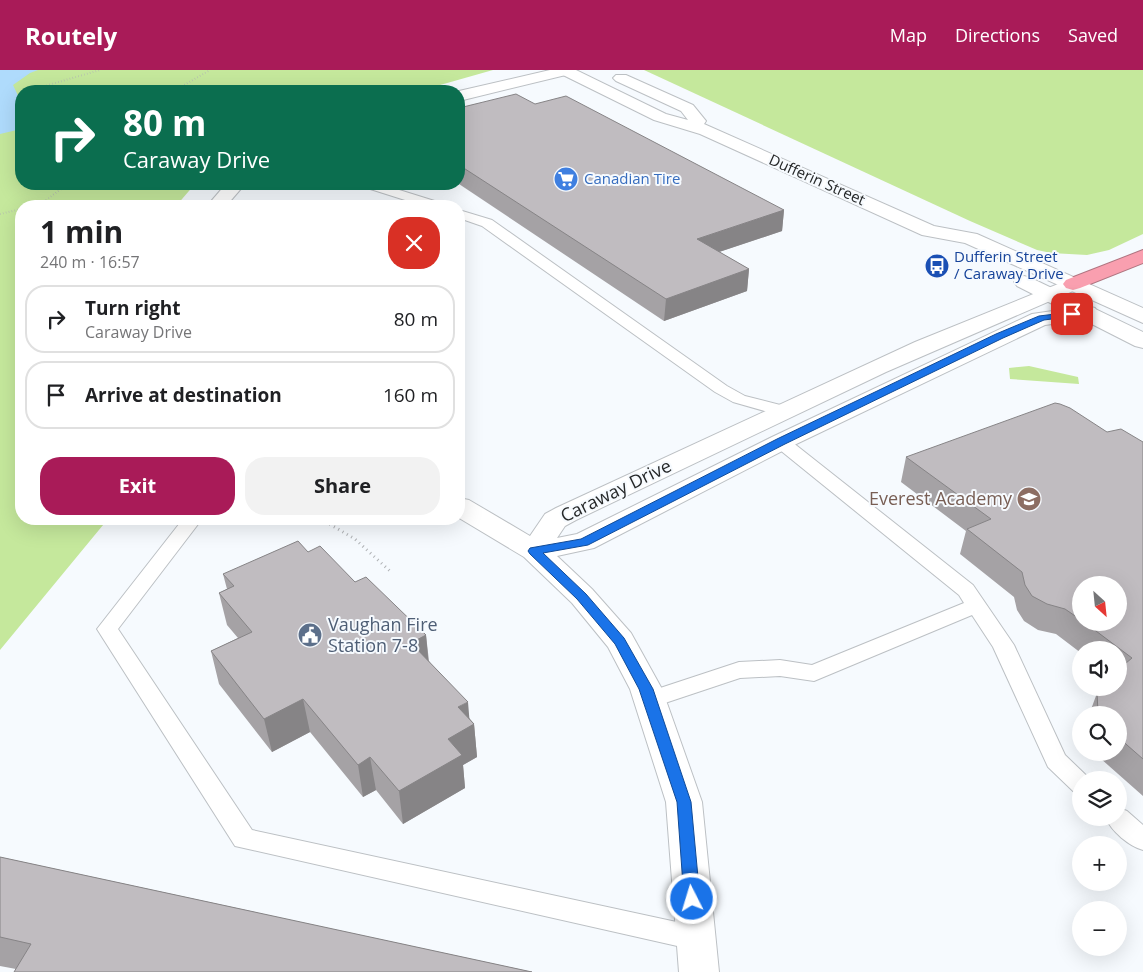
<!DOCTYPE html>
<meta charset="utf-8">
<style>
:root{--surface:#fff;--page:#f2f2f2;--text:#202124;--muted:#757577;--line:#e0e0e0;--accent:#a91b58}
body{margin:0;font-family:"Open Sans",sans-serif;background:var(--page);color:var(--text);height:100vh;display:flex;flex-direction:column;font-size:19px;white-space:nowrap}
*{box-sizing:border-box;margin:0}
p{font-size:16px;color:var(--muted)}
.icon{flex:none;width:28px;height:28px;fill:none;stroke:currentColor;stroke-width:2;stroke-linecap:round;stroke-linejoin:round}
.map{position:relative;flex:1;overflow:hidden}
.drawer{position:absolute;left:15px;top:130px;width:450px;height:325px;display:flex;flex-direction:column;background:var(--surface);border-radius:20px;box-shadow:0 5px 20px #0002}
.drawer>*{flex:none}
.top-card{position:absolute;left:15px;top:15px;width:450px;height:105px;border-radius:20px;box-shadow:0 5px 20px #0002;background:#0b6e4f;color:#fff;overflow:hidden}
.needle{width:32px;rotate:153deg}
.buttons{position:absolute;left:1072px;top:506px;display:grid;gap:10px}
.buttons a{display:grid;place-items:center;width:55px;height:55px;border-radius:50%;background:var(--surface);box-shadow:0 5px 20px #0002;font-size:25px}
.pin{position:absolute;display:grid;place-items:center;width:42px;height:42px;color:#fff;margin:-21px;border-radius:10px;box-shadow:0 2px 8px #0006}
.me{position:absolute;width:55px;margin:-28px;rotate:355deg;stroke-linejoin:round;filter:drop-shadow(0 0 4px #0008)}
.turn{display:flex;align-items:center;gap:18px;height:105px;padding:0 25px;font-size:22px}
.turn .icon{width:65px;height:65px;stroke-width:2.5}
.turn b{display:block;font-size:35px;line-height:42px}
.round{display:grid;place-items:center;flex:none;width:52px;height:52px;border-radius:20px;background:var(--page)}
.summary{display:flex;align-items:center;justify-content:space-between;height:85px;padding:0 25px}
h1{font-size:30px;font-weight:700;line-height:38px}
.action{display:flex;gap:10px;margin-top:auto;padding:10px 25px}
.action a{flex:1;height:58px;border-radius:20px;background:var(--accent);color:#fff;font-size:20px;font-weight:700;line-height:58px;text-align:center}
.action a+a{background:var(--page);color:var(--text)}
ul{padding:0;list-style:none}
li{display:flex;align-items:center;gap:15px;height:68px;margin:0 10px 8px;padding:0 15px;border:2px solid var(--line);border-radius:20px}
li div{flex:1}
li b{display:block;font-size:19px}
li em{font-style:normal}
header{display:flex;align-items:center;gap:30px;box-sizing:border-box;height:70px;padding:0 25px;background:var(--accent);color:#fff}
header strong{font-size:24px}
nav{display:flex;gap:28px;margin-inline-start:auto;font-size:18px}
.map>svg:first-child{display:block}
.green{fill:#c5e89c}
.water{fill:#afdbfc}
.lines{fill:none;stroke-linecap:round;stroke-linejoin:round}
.lane-casing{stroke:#bcc0c4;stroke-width:2}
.street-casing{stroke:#bcc0c4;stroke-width:2}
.secondary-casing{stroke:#bcc0c4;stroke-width:2}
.highway-casing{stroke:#af7580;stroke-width:2}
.path-far1{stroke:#b0b3b6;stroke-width:2;stroke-dasharray:0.5 2.5;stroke-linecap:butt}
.path{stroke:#b0b3b6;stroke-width:3;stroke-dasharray:1 4;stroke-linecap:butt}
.lane{fill:#fff;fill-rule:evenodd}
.street{fill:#fff;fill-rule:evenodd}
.secondary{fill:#fff;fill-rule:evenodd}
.highway{fill:#f99faf;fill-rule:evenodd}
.wall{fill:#a5a2a5;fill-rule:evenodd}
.shaded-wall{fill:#868486}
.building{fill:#c0bcc0;stroke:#868486}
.route{fill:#1a73e8;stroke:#114b97}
.labels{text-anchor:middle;stroke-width:4;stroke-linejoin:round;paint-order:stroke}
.far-shop-label{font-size:15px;fill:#366cbe;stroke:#f6fafe;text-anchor:start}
.far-street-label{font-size:15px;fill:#262829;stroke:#f6fafe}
.far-transit-label{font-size:15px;fill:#164399;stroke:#f6fafe;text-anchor:start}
.street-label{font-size:18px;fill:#262829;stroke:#f6fafe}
.education-label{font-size:18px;fill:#785e54;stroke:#f6fafe;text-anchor:end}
.service-label{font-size:18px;fill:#4e5e75;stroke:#f6fafe;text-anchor:start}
</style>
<header>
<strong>Routely</strong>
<nav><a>Map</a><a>Directions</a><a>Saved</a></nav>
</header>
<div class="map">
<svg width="1143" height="902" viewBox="0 0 1143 902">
<rect width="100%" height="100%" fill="#f6fafe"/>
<g class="green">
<path d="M0,0H493L419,21H21V114H195L176,136H21V449H108L0,580Z"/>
<path d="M644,0H1143V164L1109,180L1087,185L1051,183L1037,180L970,151Z"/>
<path d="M1029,296L1078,307L1079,314L1010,309L1009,298Z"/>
</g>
<path class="water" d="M0,0H38L30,3L13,15L21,32V59L0,64Z"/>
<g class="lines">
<defs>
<g id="lane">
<path d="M362,114H380L441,133L442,136H424L364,117Z"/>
<path d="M459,140L492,150L727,316L745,326L788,337L790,341L788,345L782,346L733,332L715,322L482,156L459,148Z"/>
<path d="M781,367L787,368L973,515L1014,575L1065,685L1091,710H1081V723L1073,721L1048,697L993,577L972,545L814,611L780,606L740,608L650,638L642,636L639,630L642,624L739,592L780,590L812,595L964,533L959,525L775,376L772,372L775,368Z"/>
<path d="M183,449H202L118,559L252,760L695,856L704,860L708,868L704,876L695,880L235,776L97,559Z"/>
<path d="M1119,738L1127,741L1143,755V780C1129,776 1111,761 1106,748H1119Z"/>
</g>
<g id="street">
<path d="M550,0H576L574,3L459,31V21Z"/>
<path d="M226,114H245L226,136H207Z"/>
<path d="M1073,208L1080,210L1083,214L1080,218L886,302L576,450L565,456L557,468L577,464L772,367L1032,244L1087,236L1095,238L1098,243L1095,248L1045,255L790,377L594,478L557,486L592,519L631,563L662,619L702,732L719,902H679L666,732L630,619L608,577L572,533L524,487L459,448V428L469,430L530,466L545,444L556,438L915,272Z"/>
</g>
<g id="secondary">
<path d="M557,0H576L666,44L688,50L681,41L616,11L613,8L616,5H626L693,35L706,51L704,54L934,156L977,164L1143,238V253L965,173L922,165L700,64L654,50L559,3Z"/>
<path d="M1024,206L1031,208L1143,262V278L1135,276L1017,216L1014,212L1017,208Z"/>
</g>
<path id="highway" d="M1143,180V193L1080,218L1073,220L1066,218L1063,214L1066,210Z"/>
</defs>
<use href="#lane" class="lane-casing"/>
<use href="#street" class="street-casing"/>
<use href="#secondary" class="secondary-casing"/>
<use href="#highway" class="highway-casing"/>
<g class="path-far1">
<path d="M38,18L100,0"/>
<path d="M174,21L210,0"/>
<path d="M29,136L46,130L68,114"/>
<path d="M0,144L21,139"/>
</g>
<path class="path" d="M321,449L355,469L390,501"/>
<use href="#lane" class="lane"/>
<use href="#street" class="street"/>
<use href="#secondary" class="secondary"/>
<use href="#highway" class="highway"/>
</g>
<g class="wall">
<path d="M535,34L784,140L782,161L719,182L749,199L747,221L664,251L459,114V38Z"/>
<path d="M1107,362L1143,372V726L1100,688L1097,682H1119V645H1089L1097,623L1119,618V580H1081V583L1056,564L1038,560L1024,551L1017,540L1014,527L960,484L966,461L901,412L906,387ZM1081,515L1119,552H1081Z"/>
<path d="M308,482L355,512L426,565L429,591L470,649L474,654L477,687L463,695L465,718L403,754L376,720L363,727L310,662L272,682L219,614L211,581L238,568L227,555L219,523L227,519L223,504Z"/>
<path d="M0,787L532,902L16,899L0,896Z"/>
</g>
<g class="shaded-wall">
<path d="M784,140L782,161L695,190L697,169Z"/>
<path d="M749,199L747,221L664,251L666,229Z"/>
<path d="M426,565L429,598L411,573Z"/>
<path d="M303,629L310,662L272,682L264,649Z"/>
<path d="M468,632L470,656L474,654L477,687L463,695L465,718L403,754L399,721L448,669L458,637Z"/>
<path d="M370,687L376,720L363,727L358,695Z"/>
</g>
<g class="building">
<path d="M516,24L535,34L566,26L784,140L697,169L749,199L666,229L459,95V38Z"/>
<path d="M1055,333L1060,334L1070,338L1107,362L1121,359L1143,372V689L1119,668V645H1100L1098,642L1097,623L1100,618H1119V599L1132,588L1084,552H1119V515H1081V550L1065,539L1047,534L1032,526L1025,515L1022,502L967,459L991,449L906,387Z"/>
<path d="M298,471L308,482L320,476L355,512L366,507L426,565L411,573L468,632L458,637L474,654L448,669L462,685L399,721L370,687L358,695L303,629L264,649L211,581L252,562L219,523L234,516L223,504Z"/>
<path d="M0,787L532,902H14L31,874L0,867Z"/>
</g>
<path class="route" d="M1072,242L1075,243V246L1044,250L1003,268L785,374L588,475L543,483L586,524L624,568L653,619L691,732L700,829L698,834L692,836L687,834L684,829L677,732L639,619L615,574L577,529L530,484L528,481L530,478L581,469L777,369L996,264L1039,246Z"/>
<defs>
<symbol id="supermarket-disc" viewBox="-11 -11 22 22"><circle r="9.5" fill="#3f7fe0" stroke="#f6fafe"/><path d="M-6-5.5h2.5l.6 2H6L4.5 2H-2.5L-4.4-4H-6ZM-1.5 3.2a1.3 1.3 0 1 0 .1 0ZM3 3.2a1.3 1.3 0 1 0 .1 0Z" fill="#fff"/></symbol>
<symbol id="bus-disc" viewBox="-11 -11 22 22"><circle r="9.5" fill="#1a4fb4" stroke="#f6fafe"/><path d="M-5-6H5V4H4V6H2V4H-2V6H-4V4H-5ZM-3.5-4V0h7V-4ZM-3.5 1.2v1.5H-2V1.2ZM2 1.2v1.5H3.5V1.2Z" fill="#fff"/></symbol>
<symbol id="school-disc" viewBox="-11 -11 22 22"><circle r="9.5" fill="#8d6e63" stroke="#f6fafe"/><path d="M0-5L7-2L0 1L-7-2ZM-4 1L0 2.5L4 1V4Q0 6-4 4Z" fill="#fff"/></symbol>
<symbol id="civic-disc" viewBox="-11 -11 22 22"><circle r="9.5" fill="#5c6f8a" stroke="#f6fafe"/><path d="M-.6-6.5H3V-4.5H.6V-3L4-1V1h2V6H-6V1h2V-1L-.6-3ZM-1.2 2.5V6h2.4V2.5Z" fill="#fff"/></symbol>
</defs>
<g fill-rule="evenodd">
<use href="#supermarket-disc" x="552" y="95" width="28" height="28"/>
<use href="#bus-disc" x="923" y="182" width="28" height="28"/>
<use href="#school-disc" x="1015" y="415" width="28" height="28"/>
<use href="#civic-disc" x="296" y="551" width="28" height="28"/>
</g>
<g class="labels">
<g class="far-shop-label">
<text x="584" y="114">Canadian Tire</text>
</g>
<g class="far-street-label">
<text transform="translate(817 110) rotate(24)" y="5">Dufferin Street</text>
</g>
<g class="far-transit-label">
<text x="954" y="192">Dufferin Street<tspan x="954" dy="17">/ Caraway Drive</tspan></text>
</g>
<g class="street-label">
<text transform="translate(616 421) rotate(-26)" y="6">Caraway Drive</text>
</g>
<g class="education-label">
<text x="1012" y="435">Everest Academy</text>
</g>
<g class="service-label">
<text x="328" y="561">Vaughan Fire<tspan x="328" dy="21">Station 7-8</tspan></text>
</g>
</g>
</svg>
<div class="buttons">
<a><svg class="needle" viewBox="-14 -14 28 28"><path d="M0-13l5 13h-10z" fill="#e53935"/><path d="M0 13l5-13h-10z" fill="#757577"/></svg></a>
<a><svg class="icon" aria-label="sound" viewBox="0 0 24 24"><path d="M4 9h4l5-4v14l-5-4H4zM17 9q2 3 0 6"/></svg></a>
<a><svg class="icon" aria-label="search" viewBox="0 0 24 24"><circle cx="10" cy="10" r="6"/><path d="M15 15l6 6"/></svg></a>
<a><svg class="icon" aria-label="layers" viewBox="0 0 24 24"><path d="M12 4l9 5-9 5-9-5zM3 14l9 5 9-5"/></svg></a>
<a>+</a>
<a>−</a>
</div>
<div class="pin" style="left:1072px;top:244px;background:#d93025"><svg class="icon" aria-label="arrive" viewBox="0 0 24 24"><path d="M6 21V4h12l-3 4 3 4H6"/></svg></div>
<svg class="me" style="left:692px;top:829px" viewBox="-20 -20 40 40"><circle r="17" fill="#1a73e8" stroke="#fff" stroke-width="3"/><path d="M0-11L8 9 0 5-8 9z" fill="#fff"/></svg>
<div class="top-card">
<div class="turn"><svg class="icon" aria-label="right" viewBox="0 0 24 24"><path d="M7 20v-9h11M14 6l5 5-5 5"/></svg><div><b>80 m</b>Caraway Drive</div></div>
</div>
<section class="drawer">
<div class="summary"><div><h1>1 min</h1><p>240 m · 16:57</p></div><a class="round" style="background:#d93025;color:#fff"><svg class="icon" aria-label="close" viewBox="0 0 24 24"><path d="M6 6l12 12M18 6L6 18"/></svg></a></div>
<ul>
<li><svg class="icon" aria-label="right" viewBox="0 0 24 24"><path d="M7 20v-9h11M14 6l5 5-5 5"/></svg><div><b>Turn right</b><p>Caraway Drive</p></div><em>80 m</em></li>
<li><svg class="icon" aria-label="arrive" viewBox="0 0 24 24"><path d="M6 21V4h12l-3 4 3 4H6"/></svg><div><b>Arrive at destination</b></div><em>160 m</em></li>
</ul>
<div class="action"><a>Exit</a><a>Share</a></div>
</section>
</div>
